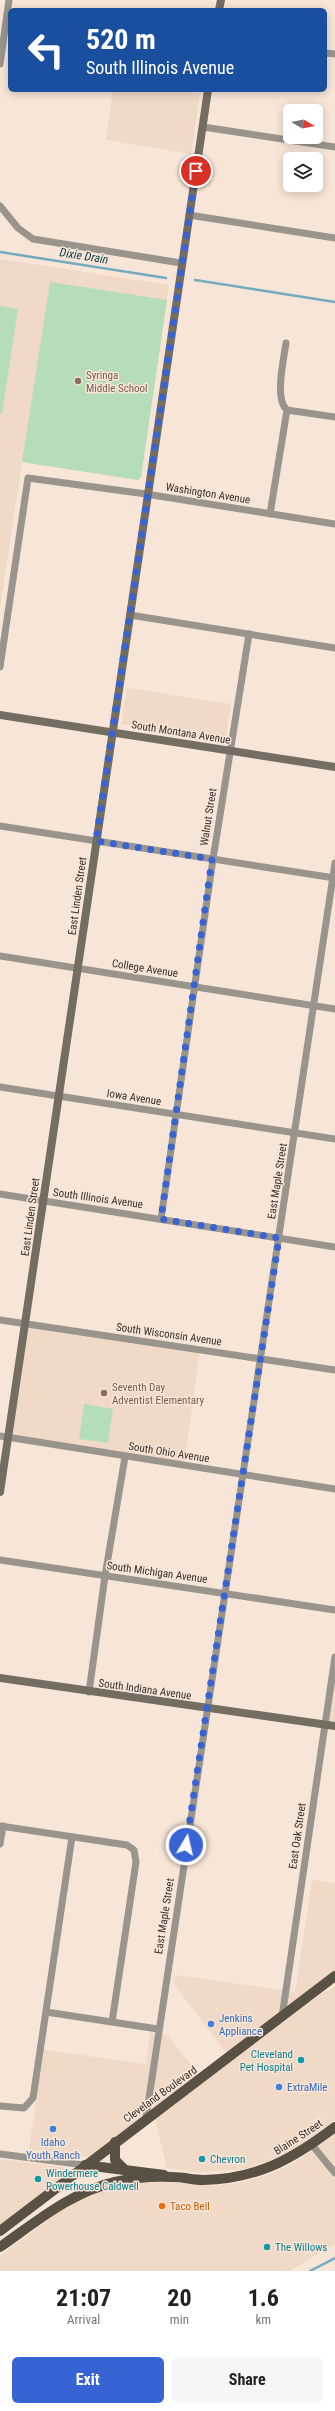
<!DOCTYPE html>
<style>
:root{--surface:#fff;--page:#f6f6f6;--text:#222;--muted:#767676;--accent:#3863d3}
body{margin:0;font-family:"Roboto Condensed",sans-serif;background:var(--page);color:var(--text);height:100vh;display:flex;flex-direction:column;font-size:15px;white-space:nowrap}
*{box-sizing:border-box;margin:0}
p{font-size:13px;color:var(--muted)}
.icon{flex:none;width:22px;height:22px;fill:none;stroke:currentColor;stroke-width:2;stroke-linecap:round;stroke-linejoin:round}
.map{position:relative;height:2271px;overflow:hidden}
.sheet{display:flex;flex-direction:column;background:var(--surface);flex:1}
.sheet>*{flex:none}
.hud{position:absolute;left:8px;top:8px;width:319px;height:84px;border-radius:6px;box-shadow:0 2px 10px #0003;background:#1a4fa0;color:#fff;overflow:hidden}
.needle{width:26px;rotate:99deg}
.buttons{position:absolute;left:283px;top:104px;display:grid;gap:8px}
.buttons a{display:grid;place-items:center;width:40px;height:40px;border-radius:6px;background:var(--surface);box-shadow:0 2px 10px #0003;font-size:20px}
.pin{position:absolute;display:grid;place-items:center;width:34px;height:34px;color:#fff;margin:-17px;border:2px solid #fff;border-radius:50%;box-shadow:0 1px 4px #0007}
.me{position:absolute;width:44px;margin:-22px;rotate:9deg;stroke-linejoin:round;filter:drop-shadow(0 0 3px #0008)}
.turn{display:flex;align-items:center;gap:14px;height:84px;padding:0 12px;font-size:18px}
.turn .icon{width:52px;height:52px;stroke-width:2.5}
.turn b{display:block;font-size:28px;line-height:34px}
.eta{display:flex;justify-content:space-evenly;align-items:center;height:68px;text-align:center}
.eta b{font-size:24px;font-weight:700;line-height:28px}
.primary-button{display:flex;gap:8px;margin-top:auto;padding:8px 12px}
.primary-button a{flex:1;height:46px;border-radius:6px;background:var(--accent);color:#fff;font-size:16px;font-weight:700;line-height:46px;text-align:center}
.primary-button a+a{background:var(--page);color:var(--text)}
.map>svg:first-child{display:block}
.built{fill:#f0d9c6}
.green{fill:#b6ddba}
.lines{fill:none;stroke-linecap:round;stroke-linejoin:round}
.stream{stroke:#73acbe;stroke-width:2.5}
.street{stroke:#99958d;stroke-width:7}
.secondary{stroke:#736d62;stroke-width:8}
.primary{stroke:#595144;stroke-width:10}
.route{stroke:#3863d3;stroke-width:7;stroke-dasharray:0 12.6}
.education-dot{fill:#8d6e63;stroke:#f7e5d7;stroke-width:1.5}
.shop-dot{fill:#3f7fe0;stroke:#f7e5d7;stroke-width:1.5}
.culture-dot{fill:#0f9aa8;stroke:#f7e5d7;stroke-width:1.5}
.food-dot{fill:#e8710a;stroke:#f7e5d7;stroke-width:1.5}
.labels{text-anchor:middle;stroke-width:3;stroke-linejoin:round;paint-order:stroke}
.education-label{font-size:11px;fill:#785e54;stroke:#f7e5d7;text-anchor:start}
.street-label{font-size:11px;fill:#38312b;stroke:#f7e5d7}
.shop-label{font-size:11px;fill:#366cbe;stroke:#f7e5d7;text-anchor:start}
.culture-label{font-size:11px;fill:#0d838f;stroke:#f7e5d7;text-anchor:start}
.food-label{font-size:11px;fill:#c56008;stroke:#f7e5d7;text-anchor:start}
.water-label{font-size:12px;font-style:italic;fill:#063c4a;stroke:#f7e5d7}
</style>
<div class="map">
<svg width="335" height="2271" viewBox="0 0 335 2271">
<rect width="100%" height="100%" fill="#f7e5d7"/>
<g class="built">
<path d="M113,90H173L200,94L191,154L106,140Z"/>
<path d="M0,259L169,285L141,477L138,480L22,462L0,608Z"/>
<path d="M127,688L231,704L225,741L121,724Z"/>
<path d="M25,1324L200,1349L184,1466L8,1437Z"/>
<path d="M335,1657V1726L325,1725Z"/>
<path d="M312,1880L335,1883V1970L227,2054L174,1984L176,1975L295,1992Z"/>
<path d="M335,1987V2118L329,2126L289,2153L245,2169L198,2172L167,2168L155,2119L321,1994Z"/>
<path d="M150,2032L167,2035L199,2075L89,2157L29,2149L44,2050L146,2064Z"/>
<path d="M335,2135V2244L289,2271H0V2256L61,2210L77,2200L106,2189L134,2183L164,2182L214,2186L239,2183L266,2176L292,2164Z"/>
<path d="M0,2159L67,2168L69,2173L0,2226Z"/>
</g>
<g class="green">
<path d="M50,282L167,300L141,477L138,480L22,462Z"/>
<path d="M0,306L18,309L2,414H0Z"/>
<path d="M84,1404L113,1409L108,1443L79,1439Z"/>
</g>
<g class="lines">
<g class="stream">
<path d="M0,252L166,278"/>
<path d="M195,280L335,302"/>
<path d="M310,2271L335,2258"/>
</g>
<g class="street">
<path d="M325,53L335,54"/>
<path d="M0,64L9,0"/>
<path d="M203,127L335,147"/>
<path d="M0,206L18,228L33,239L181,263"/>
<path d="M189,215L335,238"/>
<path d="M286,343C284,358 274,400 287,410L335,417"/>
<path d="M270,514L287,410"/>
<path d="M130,615L335,648"/>
<path d="M0,667L28,478L146,494L335,524"/>
<path d="M0,826L335,878"/>
<path d="M0,956L335,1009"/>
<path d="M0,1087L335,1139"/>
<path d="M0,1194L335,1247"/>
<path d="M161,1219L213,859L249,634"/>
<path d="M0,1320L335,1370"/>
<path d="M0,1436L335,1489"/>
<path d="M0,1560L335,1610"/>
<path d="M89,1692L105,1576L125,1457"/>
<path d="M0,1826L127,1845L134,1850L136,1862L112,2022"/>
<path d="M0,1844L3,1826"/>
<path d="M46,2012L158,2029"/>
<path d="M282,2017L335,1657"/>
<path d="M0,2106L24,2108L33,2098L72,1837"/>
<path d="M146,2118L335,863"/>
<path d="M312,2145L335,2173"/>
<path d="M0,2154L85,2165"/>
</g>
<g class="secondary">
<path d="M219,10L221,0"/>
<path d="M0,715L335,767"/>
<path d="M0,1492L208,90"/>
<path d="M0,1678L335,1726"/>
</g>
<g class="primary">
<path d="M115,2142V2160L124,2169"/>
<path d="M85,2165L164,2175"/>
<path d="M0,2231L335,1976"/>
<path d="M0,2247C36,2222 71,2192 115,2182C132,2178 155,2176 173,2177C183,2177 193,2180 203,2180C257,2179 293,2159 335,2127"/>
</g>
</g>
<g class="lines">
<path class="route" d="M186,1845L279,1238L161,1219L212,859L96,841L196,171"/>
</g>
<g class="education-dot">
<circle cx="78" cy="381" r="4"/>
<circle cx="104" cy="1393" r="4"/>
</g>
<g class="shop-dot">
<circle cx="211" cy="2024" r="4"/>
<circle cx="279" cy="2087" r="4"/>
<circle cx="53" cy="2129" r="4"/>
</g>
<g class="culture-dot">
<circle cx="301" cy="2060" r="4"/>
<circle cx="202" cy="2159" r="4"/>
<circle cx="38" cy="2179" r="4"/>
<circle cx="267" cy="2247" r="4"/>
</g>
<circle class="food-dot" cx="162" cy="2206" r="4"/>
<g class="labels">
<g class="education-label">
<text x="86" y="379">Syringa<tspan x="86" dy="13">Middle School</tspan></text>
<text x="112" y="1391">Seventh Day<tspan x="112" dy="13">Adventist Elementary</tspan></text>
</g>
<g class="street-label">
<text transform="translate(208 493) rotate(9)" y="4">Washington Avenue</text>
<text transform="translate(181 732) rotate(9)" y="4">South Montana Avenue</text>
<text transform="translate(208 817) rotate(-81)" y="4">Walnut Street</text>
<text transform="translate(77 896) rotate(-82)" y="4">East Linden Street</text>
<text transform="translate(145 968) rotate(9)" y="4">College Avenue</text>
<text transform="translate(134 1097) rotate(9)" y="4">Iowa Avenue</text>
<text transform="translate(277 1181) rotate(-81)" y="4">East Maple Street</text>
<text transform="translate(98 1198) rotate(8)" y="4">South Illinois Avenue</text>
<text transform="translate(30 1217) rotate(-82)" y="4">East Linden Street</text>
<text transform="translate(169 1334) rotate(8)" y="4">South Wisconsin Avenue</text>
<text transform="translate(169 1452) rotate(9)" y="4">South Ohio Avenue</text>
<text transform="translate(157 1572) rotate(8)" y="4">South Michigan Avenue</text>
<text transform="translate(145 1689) rotate(8)" y="4">South Indiana Avenue</text>
<text transform="translate(297 1836) rotate(-82)" y="4">East Oak Street</text>
<text transform="translate(164 1916) rotate(-81)" y="4">East Maple Street</text>
<text transform="translate(160 2094) rotate(-36)" y="4">Cleveland Boulevard</text>
<text transform="translate(298 2137) rotate(-33)" y="4">Blaine Street</text>
</g>
<g class="shop-label">
<text x="219" y="2022">Jenkins<tspan x="219" dy="13">Appliance</tspan></text>
<text x="287" y="2091">ExtraMile</text>
<text x="53" y="2146" text-anchor="middle">Idaho<tspan x="53" dy="13">Youth Ranch</tspan></text>
</g>
<g class="culture-label">
<text x="293" y="2058" text-anchor="end">Cleveland<tspan x="293" dy="13">Pet Hospital</tspan></text>
<text x="210" y="2163">Chevron</text>
<text x="46" y="2177">Windermere<tspan x="46" dy="13">Powerhouse Caldwell</tspan></text>
<text x="275" y="2251">The Willows</text>
</g>
<g class="food-label">
<text x="170" y="2210">Taco Bell</text>
</g>
<g class="water-label">
<text transform="translate(84 256) rotate(9)" y="4">Dixie Drain</text>
</g>
</g>
</svg>
<div class="buttons">
<a><svg class="needle" viewBox="-14 -14 28 28"><path d="M0-13l5 13h-10z" fill="#e53935"/><path d="M0 13l5-13h-10z" fill="#767676"/></svg></a>
<a><svg class="icon" aria-label="layers" viewBox="0 0 24 24"><path d="M12 4l9 5-9 5-9-5zM3 14l9 5 9-5"/></svg></a>
</div>
<div class="pin" style="left:196px;top:171px;background:#d93025"><svg class="icon" aria-label="arrive" viewBox="0 0 24 24"><path d="M6 21V4h12l-3 4 3 4H6"/></svg></div>
<svg class="me" style="left:186px;top:1845px" viewBox="-20 -20 40 40"><circle r="17" fill="#3863d3" stroke="#fff" stroke-width="3"/><path d="M0-11L8 9 0 5-8 9z" fill="#fff"/></svg>
<div class="hud">
<div class="turn"><svg class="icon" aria-label="left" viewBox="0 0 24 24"><path d="M17 20v-9H6M10 6l-5 5 5 5"/></svg><div><b>520 m</b>South Illinois Avenue</div></div>
</div>
</div>
<section class="sheet">
<div class="eta">
<div><b>21:07</b><p>Arrival</p></div>
<div><b>20</b><p>min</p></div>
<div><b>1.6</b><p>km</p></div>
</div>
<div class="primary-button"><a>Exit</a><a>Share</a></div>
</section>
